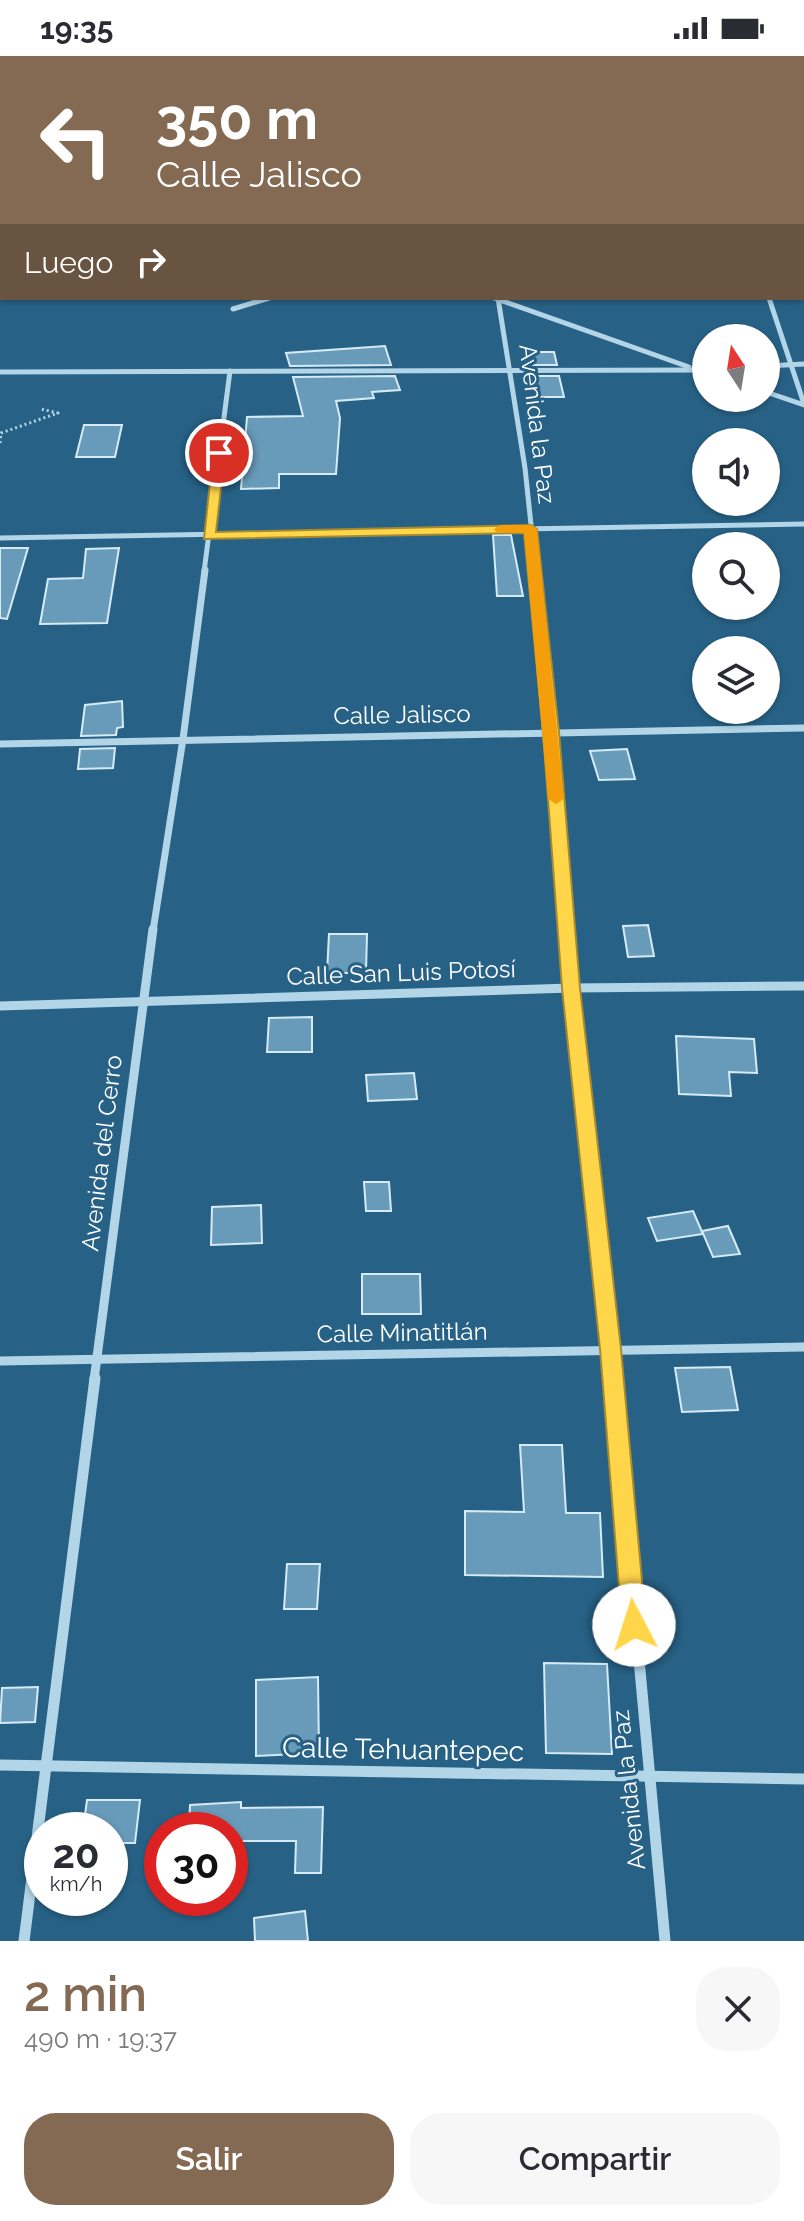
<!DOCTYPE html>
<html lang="es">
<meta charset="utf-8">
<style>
:root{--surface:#fff;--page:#f7f7f7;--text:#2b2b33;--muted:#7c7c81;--accent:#846a52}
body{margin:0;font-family:Raleway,sans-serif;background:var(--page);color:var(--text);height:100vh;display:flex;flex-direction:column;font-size:30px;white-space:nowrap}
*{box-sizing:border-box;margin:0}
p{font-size:26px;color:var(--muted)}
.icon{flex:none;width:44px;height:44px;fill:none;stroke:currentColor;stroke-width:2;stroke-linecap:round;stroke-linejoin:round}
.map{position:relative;height:1885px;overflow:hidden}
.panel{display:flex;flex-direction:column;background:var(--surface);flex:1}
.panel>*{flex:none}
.top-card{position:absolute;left:0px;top:0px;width:804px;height:244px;box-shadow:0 2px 6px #0004;background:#846a52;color:#fff;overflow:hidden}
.needle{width:52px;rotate:348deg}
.fabs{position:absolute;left:692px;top:268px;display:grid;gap:16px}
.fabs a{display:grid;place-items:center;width:88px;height:88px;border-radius:50%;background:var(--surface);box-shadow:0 2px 6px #0004;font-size:40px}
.speed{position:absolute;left:24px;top:1756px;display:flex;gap:16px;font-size:40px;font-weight:700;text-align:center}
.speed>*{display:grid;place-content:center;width:104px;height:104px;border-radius:50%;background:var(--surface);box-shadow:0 2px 6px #0004;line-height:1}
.speed small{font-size:20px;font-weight:400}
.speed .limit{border:12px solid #d22;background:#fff;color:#111}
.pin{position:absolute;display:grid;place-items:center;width:68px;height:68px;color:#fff;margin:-34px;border:4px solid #fff;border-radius:50%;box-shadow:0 2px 8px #0007}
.me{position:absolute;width:88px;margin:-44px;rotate:355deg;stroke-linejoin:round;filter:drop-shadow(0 0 6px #0008)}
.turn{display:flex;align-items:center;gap:28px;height:168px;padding:0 24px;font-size:36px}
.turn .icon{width:104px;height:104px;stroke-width:2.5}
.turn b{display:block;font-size:56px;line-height:68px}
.then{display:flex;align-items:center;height:76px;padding:0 24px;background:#0003;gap:16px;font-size:30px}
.round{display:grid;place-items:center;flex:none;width:84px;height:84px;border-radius:32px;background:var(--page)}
.headline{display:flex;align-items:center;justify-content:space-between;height:136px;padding:0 24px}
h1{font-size:48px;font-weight:600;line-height:60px;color:var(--accent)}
.action{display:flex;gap:16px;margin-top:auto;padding:16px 24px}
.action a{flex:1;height:92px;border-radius:32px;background:var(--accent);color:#fff;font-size:32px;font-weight:600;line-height:92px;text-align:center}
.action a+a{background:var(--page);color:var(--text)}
.status{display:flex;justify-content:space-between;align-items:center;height:56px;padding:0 40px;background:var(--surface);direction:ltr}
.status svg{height:22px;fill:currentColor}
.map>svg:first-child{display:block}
.building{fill:#689bb9;stroke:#d6ebf6;stroke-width:2}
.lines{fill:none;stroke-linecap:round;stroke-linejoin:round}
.path{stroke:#b2d5e8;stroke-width:3;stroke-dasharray:2 3;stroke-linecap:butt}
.street-far3{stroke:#b2d5e8;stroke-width:5}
.street-far2{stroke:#b2d5e8;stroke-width:7}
.street-far1{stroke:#b2d5e8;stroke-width:9}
.street{stroke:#b2d5e8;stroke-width:11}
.route{fill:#ffd54a;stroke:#a68a30;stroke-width:2}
.slow{fill:#f59e0b}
.labels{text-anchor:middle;stroke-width:6;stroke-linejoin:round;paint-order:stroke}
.street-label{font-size:24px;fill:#fff;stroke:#276286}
.near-street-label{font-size:28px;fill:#fff;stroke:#276286}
</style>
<div class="status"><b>19:35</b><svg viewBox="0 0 49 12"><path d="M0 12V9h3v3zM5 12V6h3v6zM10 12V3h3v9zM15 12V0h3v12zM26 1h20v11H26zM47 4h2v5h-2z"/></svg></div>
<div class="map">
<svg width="804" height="1885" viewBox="0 0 804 1885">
<rect width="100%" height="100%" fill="#276286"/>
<g class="building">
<path d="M385,290L391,309L290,310L286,297Z"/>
<path d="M528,296H554L557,309H531Z"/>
<path d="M395,320L400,334L372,336L374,342L336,345L340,362L336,418H279V432L241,433L247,361L303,360L293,321Z"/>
<path d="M532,320H559L564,341H536Z"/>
<path d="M84,369H122L115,401H76Z"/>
<path d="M493,479H511L523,540H497Z"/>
<path d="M0,492H28L7,563L0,562Z"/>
<path d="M119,492L107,567L40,568L48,523L83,522L86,493Z"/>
<path d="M122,645L123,671L117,672L116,679L81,680L85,649Z"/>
<path d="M115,692L113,712L78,713L80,693Z"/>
<path d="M627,693L635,723L599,724L590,695Z"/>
<path d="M648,869L654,900L628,901L623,870Z"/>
<path d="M329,878H367L366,917H327Z"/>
<path d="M312,961V996H267L269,962Z"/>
<path d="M676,980L754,983L757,1017L729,1016L731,1040L679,1038Z"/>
<path d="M414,1017L417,1043L368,1045L366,1019Z"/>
<path d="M364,1126H389L391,1155H366Z"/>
<path d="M261,1149L262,1187L211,1189L212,1151Z"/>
<path d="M693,1155L703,1178L657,1185L648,1162Z"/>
<path d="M728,1170L740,1198L713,1201L702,1175Z"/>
<path d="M362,1218H420L421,1258H362Z"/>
<path d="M730,1311L738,1354L682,1356L675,1312Z"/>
<path d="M520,1389H562L566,1457H600L603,1521L465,1519V1455L524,1456Z"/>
<path d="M287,1508H320L317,1553H284Z"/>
<path d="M544,1607L607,1608L612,1698L546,1697Z"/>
<path d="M318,1621L319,1697L256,1700V1624Z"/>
<path d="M38,1631L35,1666L0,1667L2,1632Z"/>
<path d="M87,1744H140L135,1787H110V1774H83Z"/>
<path d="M241,1746V1752L323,1751L321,1817H295L296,1785H230V1774H189L190,1749Z"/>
<path d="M305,1855L308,1885H255L254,1862Z"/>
</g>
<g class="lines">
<path class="path" d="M0,387L1,377L58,357L41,353"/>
<g class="street-far3">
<path d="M494,242L689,311"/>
<path d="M498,242L525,412L536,516"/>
<path d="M769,242L804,348"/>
<path d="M233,253L269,242"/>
<path d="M766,310L804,308"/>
<path d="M0,316L706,314"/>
<path d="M766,336L804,349"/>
<path d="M0,482L804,468"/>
<path d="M204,516L230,315"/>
</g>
<g class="street-far2">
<path d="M536,514L566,875"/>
<path d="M0,688L804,672"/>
<path d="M153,875L183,683L205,514"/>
</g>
<g class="street-far1">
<path d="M566,873L613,1324"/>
<path d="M0,950L571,932L804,930"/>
<path d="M0,1305L804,1291"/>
<path d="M94,1324L153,873"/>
</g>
<g class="street">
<path d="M613,1322L665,1885"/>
<path d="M0,1709L804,1723"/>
<path d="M24,1885L95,1322"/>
</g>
</g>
<path class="route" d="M219,394L225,397L216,476L531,469L537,473L559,676L580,932L621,1293L646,1569L643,1577L634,1580L625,1577L622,1569L600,1293L562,932L543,676L524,477L204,483L213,397Z"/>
<path class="slow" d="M500,469H531L537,473L564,743L556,748L548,743L524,477L496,476L494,473Z"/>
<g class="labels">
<g class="street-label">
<text transform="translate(537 368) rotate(83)" y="8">Avenida la Paz</text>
<text transform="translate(402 659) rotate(-1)" y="8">Calle Jalisco</text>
<text transform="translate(401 917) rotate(-2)" y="8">Calle San Luis Potosí</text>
<text transform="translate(102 1097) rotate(-83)" y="8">Avenida del Cerro</text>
<text transform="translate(402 1277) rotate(-1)" y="8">Calle Minatitlán</text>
<text transform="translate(629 1734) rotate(-96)" y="8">Avenida la Paz</text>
</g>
<g class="near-street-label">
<text transform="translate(403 1693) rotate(1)" y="10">Calle Tehuantepec</text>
</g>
</g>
</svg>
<div class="fabs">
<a><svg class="needle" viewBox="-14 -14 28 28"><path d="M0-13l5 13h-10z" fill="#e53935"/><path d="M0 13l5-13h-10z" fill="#7c7c81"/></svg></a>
<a><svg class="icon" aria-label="sound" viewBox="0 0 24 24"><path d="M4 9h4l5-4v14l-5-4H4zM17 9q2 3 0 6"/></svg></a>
<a><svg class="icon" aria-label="search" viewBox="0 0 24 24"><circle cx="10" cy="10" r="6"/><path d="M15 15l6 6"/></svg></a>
<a><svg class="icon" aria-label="layers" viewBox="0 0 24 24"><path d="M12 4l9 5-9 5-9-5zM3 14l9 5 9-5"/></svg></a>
</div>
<div class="speed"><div>20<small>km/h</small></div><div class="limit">30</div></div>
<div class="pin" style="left:219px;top:397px;background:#d93025"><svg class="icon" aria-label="arrive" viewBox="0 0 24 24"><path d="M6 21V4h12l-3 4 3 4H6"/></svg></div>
<svg class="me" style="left:634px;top:1569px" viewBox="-20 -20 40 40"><circle r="19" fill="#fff"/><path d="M0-13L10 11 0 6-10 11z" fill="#ffd54a"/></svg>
<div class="top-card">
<div class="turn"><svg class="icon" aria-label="left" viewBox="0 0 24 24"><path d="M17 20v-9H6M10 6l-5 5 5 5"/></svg><div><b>350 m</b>Calle Jalisco</div></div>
<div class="then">Luego<svg class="icon" aria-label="right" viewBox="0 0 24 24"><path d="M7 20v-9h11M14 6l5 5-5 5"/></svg></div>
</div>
</div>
<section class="panel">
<div class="headline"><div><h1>2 min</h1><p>490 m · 19:37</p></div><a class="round"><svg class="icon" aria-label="close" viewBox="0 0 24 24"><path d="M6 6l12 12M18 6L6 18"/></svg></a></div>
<div class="action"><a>Salir</a><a>Compartir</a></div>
</section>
